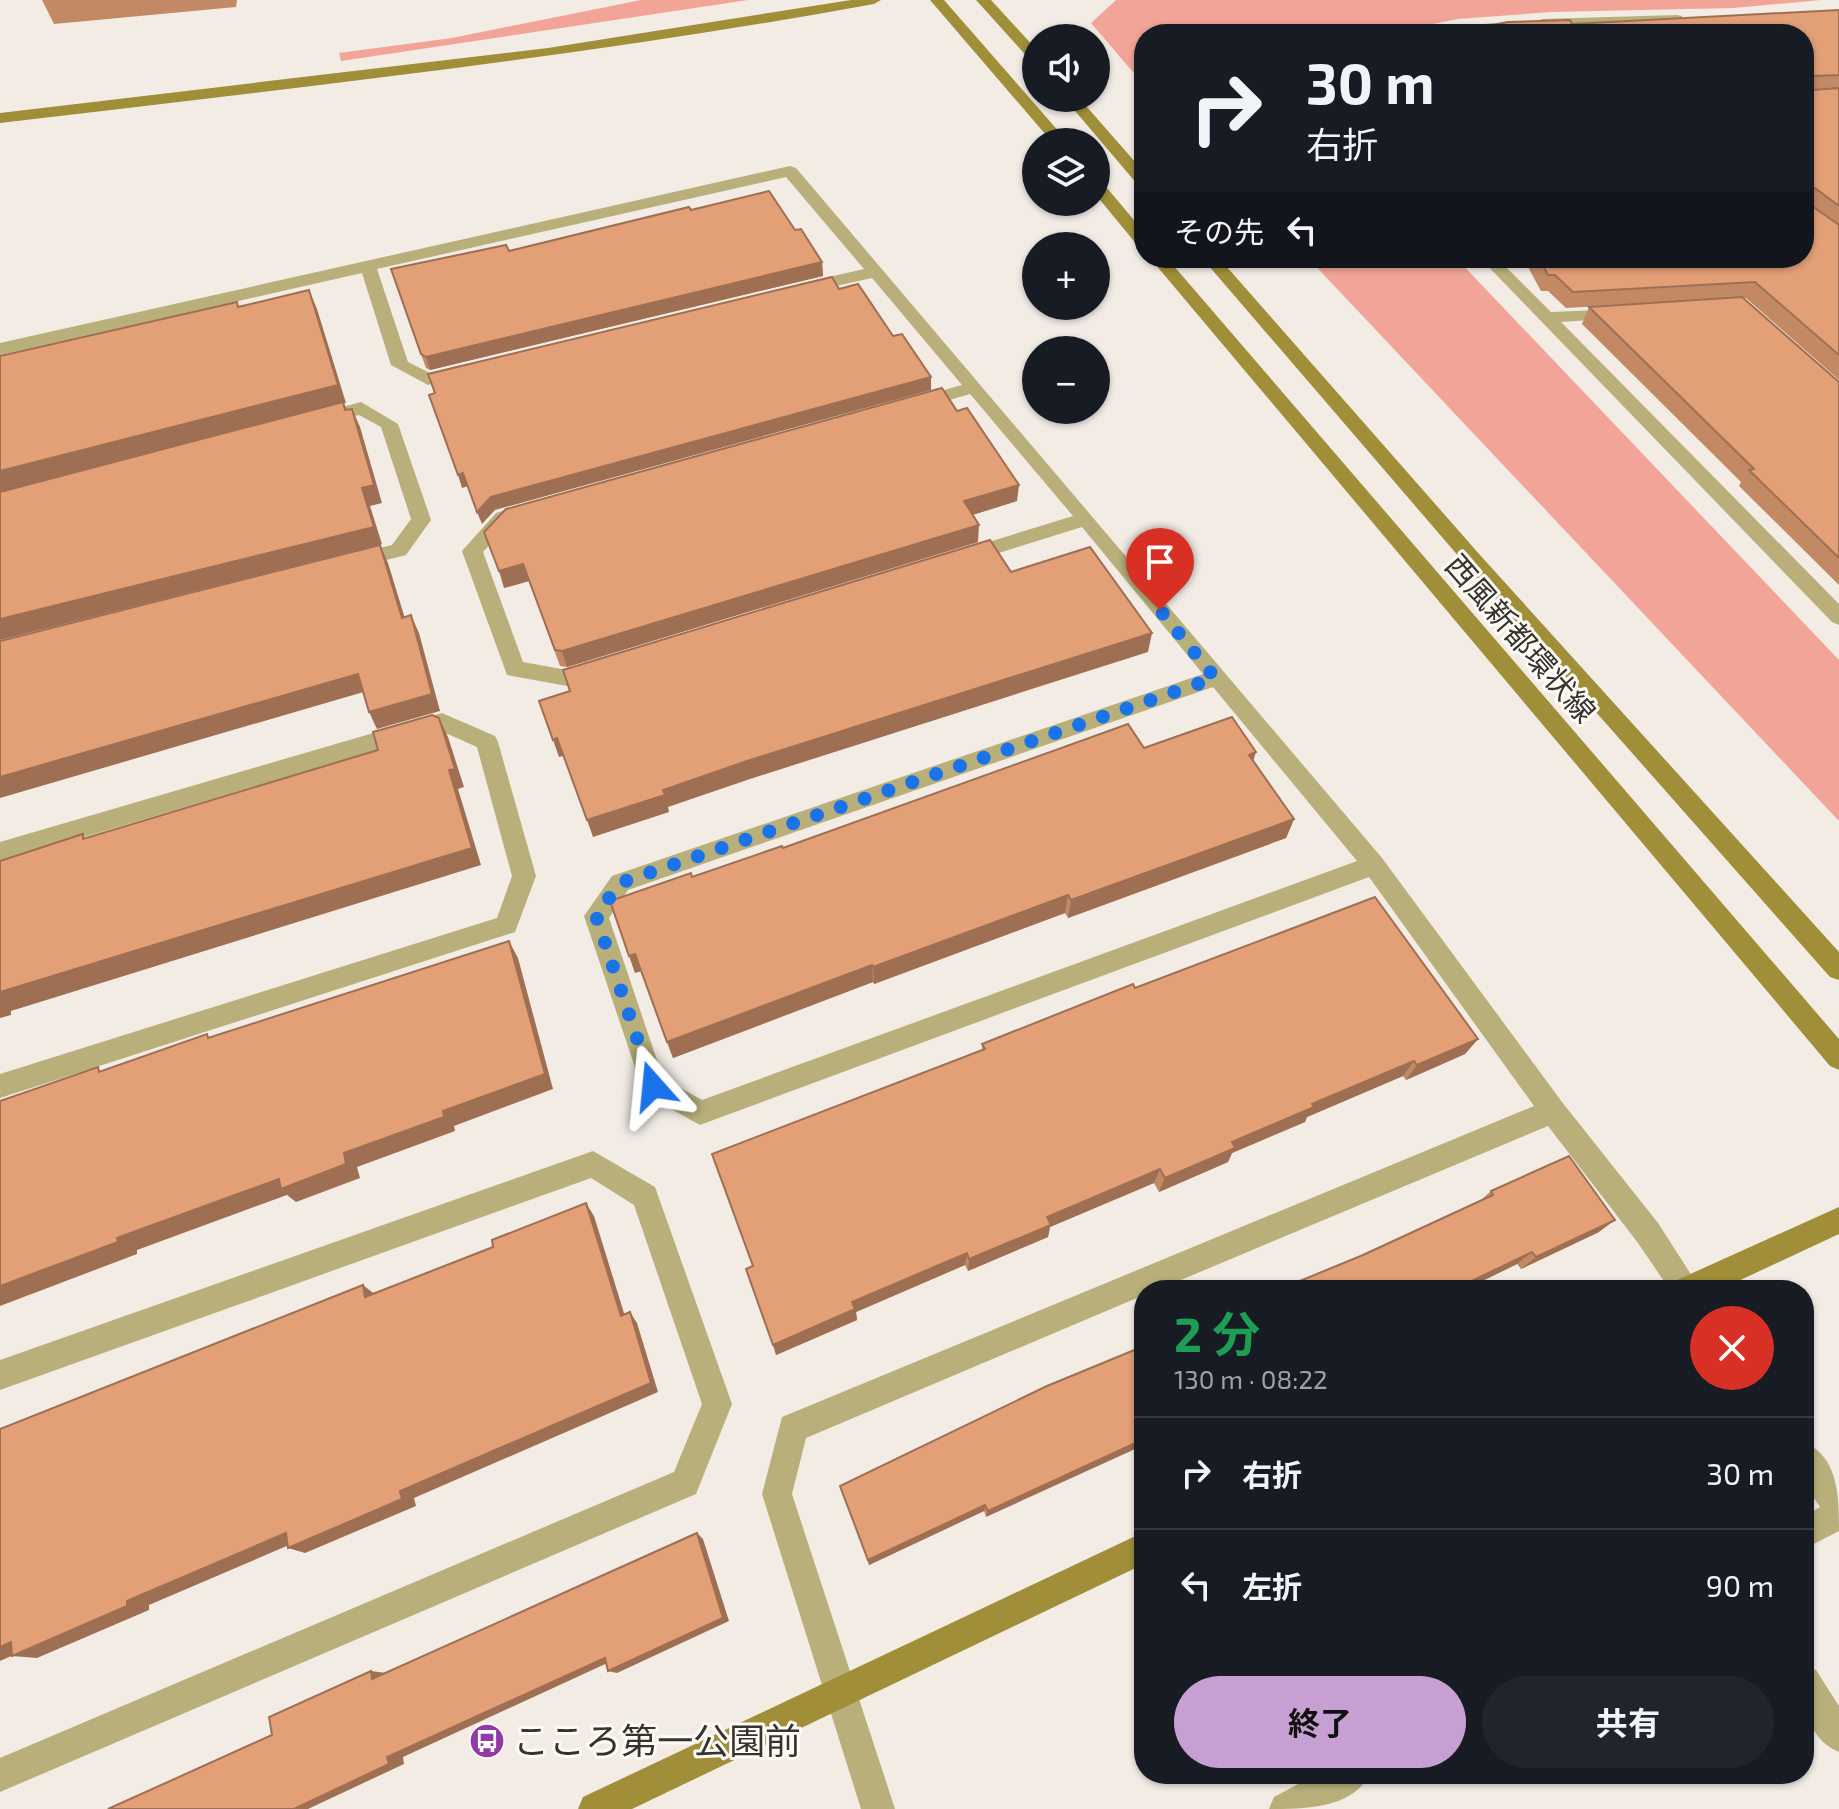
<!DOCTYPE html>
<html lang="ja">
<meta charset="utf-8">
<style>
:root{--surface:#171b24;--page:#20242c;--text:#f1f3f6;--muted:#9ea1a6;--line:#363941;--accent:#c6a0d2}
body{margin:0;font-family:"Exo 2","Noto Sans JP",sans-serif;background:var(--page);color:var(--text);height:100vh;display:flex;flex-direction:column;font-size:30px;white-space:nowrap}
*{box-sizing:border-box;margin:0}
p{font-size:26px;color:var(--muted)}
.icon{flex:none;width:44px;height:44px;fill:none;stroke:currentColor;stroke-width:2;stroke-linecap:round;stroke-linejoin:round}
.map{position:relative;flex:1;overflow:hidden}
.side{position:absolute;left:1134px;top:1280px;width:680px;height:504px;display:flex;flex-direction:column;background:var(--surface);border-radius:32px;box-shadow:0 2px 6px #0004}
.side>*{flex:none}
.banner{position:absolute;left:1134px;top:24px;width:680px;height:244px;border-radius:32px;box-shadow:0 2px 6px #0004;background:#171b24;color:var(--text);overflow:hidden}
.fabs{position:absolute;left:1022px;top:24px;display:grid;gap:16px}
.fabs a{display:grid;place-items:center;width:88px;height:88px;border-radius:50%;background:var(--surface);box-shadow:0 2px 6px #0004;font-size:40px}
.pin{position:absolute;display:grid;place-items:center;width:68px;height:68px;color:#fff;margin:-82px -34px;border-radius:50% 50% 50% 0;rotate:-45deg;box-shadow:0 0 8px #0007}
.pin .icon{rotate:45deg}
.me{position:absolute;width:88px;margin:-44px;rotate:342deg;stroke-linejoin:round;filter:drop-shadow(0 0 6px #0008)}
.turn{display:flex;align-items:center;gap:28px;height:168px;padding:0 40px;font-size:36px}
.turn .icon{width:104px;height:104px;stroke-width:2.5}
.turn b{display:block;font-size:56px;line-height:68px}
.then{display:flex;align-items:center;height:76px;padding:0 40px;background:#0003;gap:16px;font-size:30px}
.round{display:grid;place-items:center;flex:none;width:84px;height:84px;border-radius:42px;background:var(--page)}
.head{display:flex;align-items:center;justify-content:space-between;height:136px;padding:0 40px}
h1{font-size:48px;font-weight:700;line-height:60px;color:#1e9e55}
.cta{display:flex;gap:16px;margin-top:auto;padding:16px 40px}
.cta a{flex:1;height:92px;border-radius:48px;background:var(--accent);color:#111;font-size:32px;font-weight:700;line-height:92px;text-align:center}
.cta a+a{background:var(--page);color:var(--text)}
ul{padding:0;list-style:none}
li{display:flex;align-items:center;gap:24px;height:112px;padding:0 40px;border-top:2px solid var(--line)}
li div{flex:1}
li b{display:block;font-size:30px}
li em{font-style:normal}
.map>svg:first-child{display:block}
.green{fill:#f2a498}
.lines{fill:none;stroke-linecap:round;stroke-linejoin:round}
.street{fill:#b9af7a;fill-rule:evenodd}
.secondary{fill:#a08f38;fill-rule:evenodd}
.wall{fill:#c38965}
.shaded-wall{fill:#9f6f53}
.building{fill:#e39f76;stroke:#9f6f53;stroke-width:2}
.route{stroke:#1a73e8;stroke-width:14;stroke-dasharray:0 25.2}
.labels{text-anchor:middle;stroke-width:6;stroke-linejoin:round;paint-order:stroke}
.street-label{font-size:30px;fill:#353230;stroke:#fefaf4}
.near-poi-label{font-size:36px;fill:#353230;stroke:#fefaf4;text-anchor:start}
</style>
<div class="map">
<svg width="1839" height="1809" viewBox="0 0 1839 1809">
<rect width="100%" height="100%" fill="#f2ece5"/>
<g class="green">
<path d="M641,0H748L341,61L339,53L452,38Z"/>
<path d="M1116,0H1821L1733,8L1552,12L1458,19L1382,34H1144V85L1091,23Z"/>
<path d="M1308,258H1456L1839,660V821Z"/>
</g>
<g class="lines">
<g class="street">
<path d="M1677,15L1682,16V22L1542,27L1535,23L1542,19Z"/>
<path d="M1493,23L1500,27L1498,30L1471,34H1429L1436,30Z"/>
<path d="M790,166L796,168L1382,858L1562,1102L1658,1223L1701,1290H1670L1638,1243L1548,1126L1157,1290H1144V1295L806,1438L792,1494L895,1809H861L762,1494L782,1417L1534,1106L1369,877L700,1125L644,1094L584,916L612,876L1203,674L1082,527L963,564L956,562L953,557L956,552L1073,516L970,394L915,410L908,408L906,404L908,400L962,385L872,278L804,293L798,292L795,288L798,284L864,269L786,177L377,269L408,362L430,373L461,365L470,371L467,375L428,385L391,365L362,273L0,355V343ZM1213,687L1357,861L702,1100L663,1078L609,918L628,890Z"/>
<path d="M1480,258H1497L1551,312L1625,309L1628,313L1619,318L1561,322L1839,604V625L1832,622Z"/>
<path d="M361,402L398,424L431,520L406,555L355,568L348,566L345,561L348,556L392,545L411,519L381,427L359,415L324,424L315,418L317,414Z"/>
<path d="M509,509L519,516L516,521L510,523L483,552L523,662L567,670L596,662L604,664L607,670L604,676L567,686L507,675L462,551L496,513Z"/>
<path d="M442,713L495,736L498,742L536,876L515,932L0,1098V1074L497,918L512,876L477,747L441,731L0,862V842Z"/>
<path d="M593,1151L655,1187L732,1404L696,1494L0,1792V1758L674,1472L702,1404L634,1205L591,1178L0,1390V1360Z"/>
<path d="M1804,1442C1839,1457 1839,1498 1839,1531L1804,1549V1516L1820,1507L1804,1483Z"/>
<path d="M1804,1666L1816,1670L1839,1706V1752C1803,1737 1804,1698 1804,1666Z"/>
<path d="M1317,1774H1369C1354,1809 1302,1809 1269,1809L1274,1797Z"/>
</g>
<g class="secondary">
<path d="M851,0H881L874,4C584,57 292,88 0,123V113L548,48Z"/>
<path d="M930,0H944L1068,142H1052Z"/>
<path d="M976,0H991L1036,49V62L1031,61Z"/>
<path d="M1064,98H1079L1144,172V187L1138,185Z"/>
<path d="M1096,180L1102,182L1144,232V247L1138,246L1096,195Z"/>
<path d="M1150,258H1167L1839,1039V1070L1830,1066Z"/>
<path d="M1202,258H1219L1480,555L1839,952V980L1830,977L1466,565Z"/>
<path d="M1839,1207V1234L1719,1290H1673L1677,1280Z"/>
<path d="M1144,1532V1564L632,1809H578L583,1797Z"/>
</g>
</g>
<g class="wall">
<path d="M42,0H237L236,7L54,24Z"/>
<path d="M1839,10V380L1746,298H1743L1839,382V585L1739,486L1741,482L1582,324L1589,307L1656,303L1566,308L1548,291H1541L1523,258H1804L1572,24Z"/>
<path d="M691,210L795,230L822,262L823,276L430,370L426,368L391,269L509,251Z"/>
<path d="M942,388L1017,501L972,515L978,542L567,667L560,666L529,581L504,588Z"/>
<path d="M1144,748L1253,761L1294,819L1286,838L1068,918L1065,913L874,984L873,982L673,1058L641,971L635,973L692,877L783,848Z"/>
<path d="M1135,988L1478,1039L1465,1054L1406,1080L1403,1076L1307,1117L1305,1122L1232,1153L1228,1162L1159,1192L1154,1183L1050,1227L1048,1237L968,1271L965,1265L856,1312L857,1320L776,1355L982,1051V1044Z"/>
<path d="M1491,1191L1599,1232L1521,1269L1517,1264L1464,1290H1278L1363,1255L1481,1200Z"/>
<path d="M1144,1346L986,1517L984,1511L869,1565L840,1486Z"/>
</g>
<g class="shaded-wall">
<path d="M822,262L823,276L430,370L426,357Z"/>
<path d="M309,290L317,309L346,403H344L351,420L0,493V471Z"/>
<path d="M931,377V390L495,510L482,524L477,512L491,497Z"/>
<path d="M352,409L360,427L382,503L370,506L382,544L0,640V619L362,488Z"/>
<path d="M463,473L468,486L462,488L458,475Z"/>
<path d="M1019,485L1017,501L963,518L964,501Z"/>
<path d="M979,525L978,542L567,667L562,651Z"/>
<path d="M380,545L388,563L410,635L402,618Z"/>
<path d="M523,564L529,581L504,588L499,571Z"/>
<path d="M411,615L419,633L440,711L377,729L369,712Z"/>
<path d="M1152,633L1148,652L750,779L668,807L669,812L593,837L587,820L663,790L747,761Z"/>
<path d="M358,674L367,691L0,798V777Z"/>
<path d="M439,718L448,737L464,787L458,789L481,865L11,1011V1015L0,1018V992L449,770Z"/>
<path d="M557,738L563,756L559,757L553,740Z"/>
<path d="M1256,752L1250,771L1249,755Z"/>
<path d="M1294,819L1286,838L1068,918L1071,900Z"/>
<path d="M1068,895L1065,913L874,984L873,967Z"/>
<path d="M509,941L518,958L553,1089L454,1126L455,1131L357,1167L360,1178L296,1202L287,1195L137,1250V1254L0,1306V1286L117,1238L344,1153L443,1111Z"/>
<path d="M635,954L641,971L635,973L629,956Z"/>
<path d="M872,965L873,982L673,1058L667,1042Z"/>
<path d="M1478,1039L1465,1054L1406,1080L1417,1065Z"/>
<path d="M1414,1061L1403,1076L1307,1117L1305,1122L1232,1153L1228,1162L1159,1192L1165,1178L1232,1142L1312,1104Z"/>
<path d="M1160,1169L1154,1183L1050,1227L1048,1237L968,1271L969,1259L1047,1217Z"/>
<path d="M586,1203L594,1216L628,1326L621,1316Z"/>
<path d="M1615,1220L1599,1232L1521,1269L1536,1257Z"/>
<path d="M1532,1252L1517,1264L1464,1290H1453Z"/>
<path d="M967,1253L965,1265L856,1312L857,1320L776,1355L773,1345L852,1302Z"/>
<path d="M363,1285L377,1296L365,1297Z"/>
<path d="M630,1312L637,1323L658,1392L414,1498L416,1506L305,1553L288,1548L400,1491Z"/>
<path d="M1144,1439V1445L986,1517L988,1511Z"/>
<path d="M985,1505L984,1511L869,1565L868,1560Z"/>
<path d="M286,1533L303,1539L149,1605V1610L37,1658L12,1656L127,1601Z"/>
<path d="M697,1533L703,1539L729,1621L617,1673L608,1671Z"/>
<path d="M11,1642L36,1645L0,1661V1647Z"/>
<path d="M605,1658L614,1660L403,1757L404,1764L308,1809H294L387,1757Z"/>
<path d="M371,1671L386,1673L372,1679Z"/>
</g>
<g class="building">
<path d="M1839,10V75L1812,76L1810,79L1813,90L1839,88V206L1815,188L1811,189L1812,206L1839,225V355L1755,282L1573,292L1555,275H1548L1539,258H1804V34H1443L1508,22L1570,20L1572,24Z"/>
<path d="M769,191L795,230L801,229L822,262L426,357L421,354L391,269L506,245L509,251L689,207L691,210Z"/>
<path d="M832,277L839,289L858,284L893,336L902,334L931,377L491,497L477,512L463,473L458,475L429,395L435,393L428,374Z"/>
<path d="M309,290L338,385L0,471V356L237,302L238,307Z"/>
<path d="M1742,297L1839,382V558L1749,470L1754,469L1589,307Z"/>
<path d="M942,388L957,411L967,408L1019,485L964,501L979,525L562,651L555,650L523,564L499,571L484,532L506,509Z"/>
<path d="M343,402L345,410L352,409L374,485L362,488L374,527L0,619V492Z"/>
<path d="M990,540L1011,572L1090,547L1152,633L747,761L663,790L665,795L587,820L557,738L553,740L539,701L570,691L563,670Z"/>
<path d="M380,545L402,618L411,615L432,694L369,712L358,674L0,777V641Z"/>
<path d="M432,715L439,718L455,769L449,770L472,848L0,992V861L83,834V839L378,750L373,732Z"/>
<path d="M1232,717L1256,752L1249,755L1294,819L1071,900L1068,895L873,967L872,965L667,1042L635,954L629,956L610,901L691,873L692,877L782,846L783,848L1128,724L1144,748Z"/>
<path d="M1375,897L1478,1039L1417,1065L1414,1061L1312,1104L1314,1107L1232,1142L1235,1148L1165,1178L1160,1169L1047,1217L1051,1225L969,1259L967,1253L852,1302L855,1309L773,1345L746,1269L753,1266L712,1154L985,1049L982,1044L1133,984L1135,988Z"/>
<path d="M509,941L545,1074L443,1111L444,1117L344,1153L346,1164L281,1189L279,1179L117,1238L118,1242L0,1286V1101L98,1067L99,1072L207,1034L208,1038Z"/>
<path d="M1569,1156L1615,1220L1536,1257L1532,1252L1453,1290H1278L1363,1255L1493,1195L1491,1191Z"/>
<path d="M586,1203L621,1316L630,1312L651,1383L400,1491L402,1499L288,1548L286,1533L127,1601V1606L12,1656L11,1642L0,1647V1429L363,1285L365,1297L493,1247L492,1240Z"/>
<path d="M1144,1346V1439L988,1511L985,1505L868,1560L840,1486L1047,1386Z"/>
<path d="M697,1533L723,1618L608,1671L605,1658L387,1757L389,1764L294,1809H108L272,1735L269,1717L371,1671L372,1679Z"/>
</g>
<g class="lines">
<path class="route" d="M653,1086L596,916L620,883L1215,678L1160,610"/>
</g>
<defs>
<symbol id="bus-disc" viewBox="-11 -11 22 22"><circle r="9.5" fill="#913aa7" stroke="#fefaf4"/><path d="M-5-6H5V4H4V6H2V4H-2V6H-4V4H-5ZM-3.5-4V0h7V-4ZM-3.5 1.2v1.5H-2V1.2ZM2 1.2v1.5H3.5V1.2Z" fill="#fff"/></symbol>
</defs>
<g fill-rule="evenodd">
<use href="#bus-disc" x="467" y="1721" width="40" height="40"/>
</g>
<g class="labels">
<g class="street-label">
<text transform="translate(1520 639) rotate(49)" y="10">西風新都環状線</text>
</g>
<g class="near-poi-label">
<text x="513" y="1754">こころ第一公園前</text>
</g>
</g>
</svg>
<div class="fabs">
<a><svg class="icon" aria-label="sound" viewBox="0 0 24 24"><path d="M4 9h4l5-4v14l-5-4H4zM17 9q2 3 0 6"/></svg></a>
<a><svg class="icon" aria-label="layers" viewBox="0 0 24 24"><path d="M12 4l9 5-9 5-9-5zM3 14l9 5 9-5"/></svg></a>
<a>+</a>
<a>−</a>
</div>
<div class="pin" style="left:1160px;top:610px;background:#d93025"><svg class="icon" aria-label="arrive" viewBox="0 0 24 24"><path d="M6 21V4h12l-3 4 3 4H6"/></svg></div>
<svg class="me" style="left:653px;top:1086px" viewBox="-20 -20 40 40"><path d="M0-17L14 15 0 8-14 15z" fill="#1a73e8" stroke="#fff" stroke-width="4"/></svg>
<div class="banner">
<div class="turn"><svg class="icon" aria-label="right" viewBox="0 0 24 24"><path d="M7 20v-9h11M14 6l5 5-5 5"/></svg><div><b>30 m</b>右折</div></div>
<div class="then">その先<svg class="icon" aria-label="left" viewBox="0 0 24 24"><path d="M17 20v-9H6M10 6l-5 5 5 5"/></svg></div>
</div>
<section class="side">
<div class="head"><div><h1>2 分</h1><p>130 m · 08:22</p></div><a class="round" style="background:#d93025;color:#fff"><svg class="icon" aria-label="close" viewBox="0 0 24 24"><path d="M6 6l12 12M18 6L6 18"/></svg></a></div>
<ul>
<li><svg class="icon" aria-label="right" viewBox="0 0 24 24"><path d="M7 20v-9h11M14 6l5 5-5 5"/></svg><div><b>右折</b></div><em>30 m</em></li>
<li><svg class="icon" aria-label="left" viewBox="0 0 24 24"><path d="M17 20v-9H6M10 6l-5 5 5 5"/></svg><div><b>左折</b></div><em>90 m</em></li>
</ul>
<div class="cta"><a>終了</a><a>共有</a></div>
</section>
</div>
